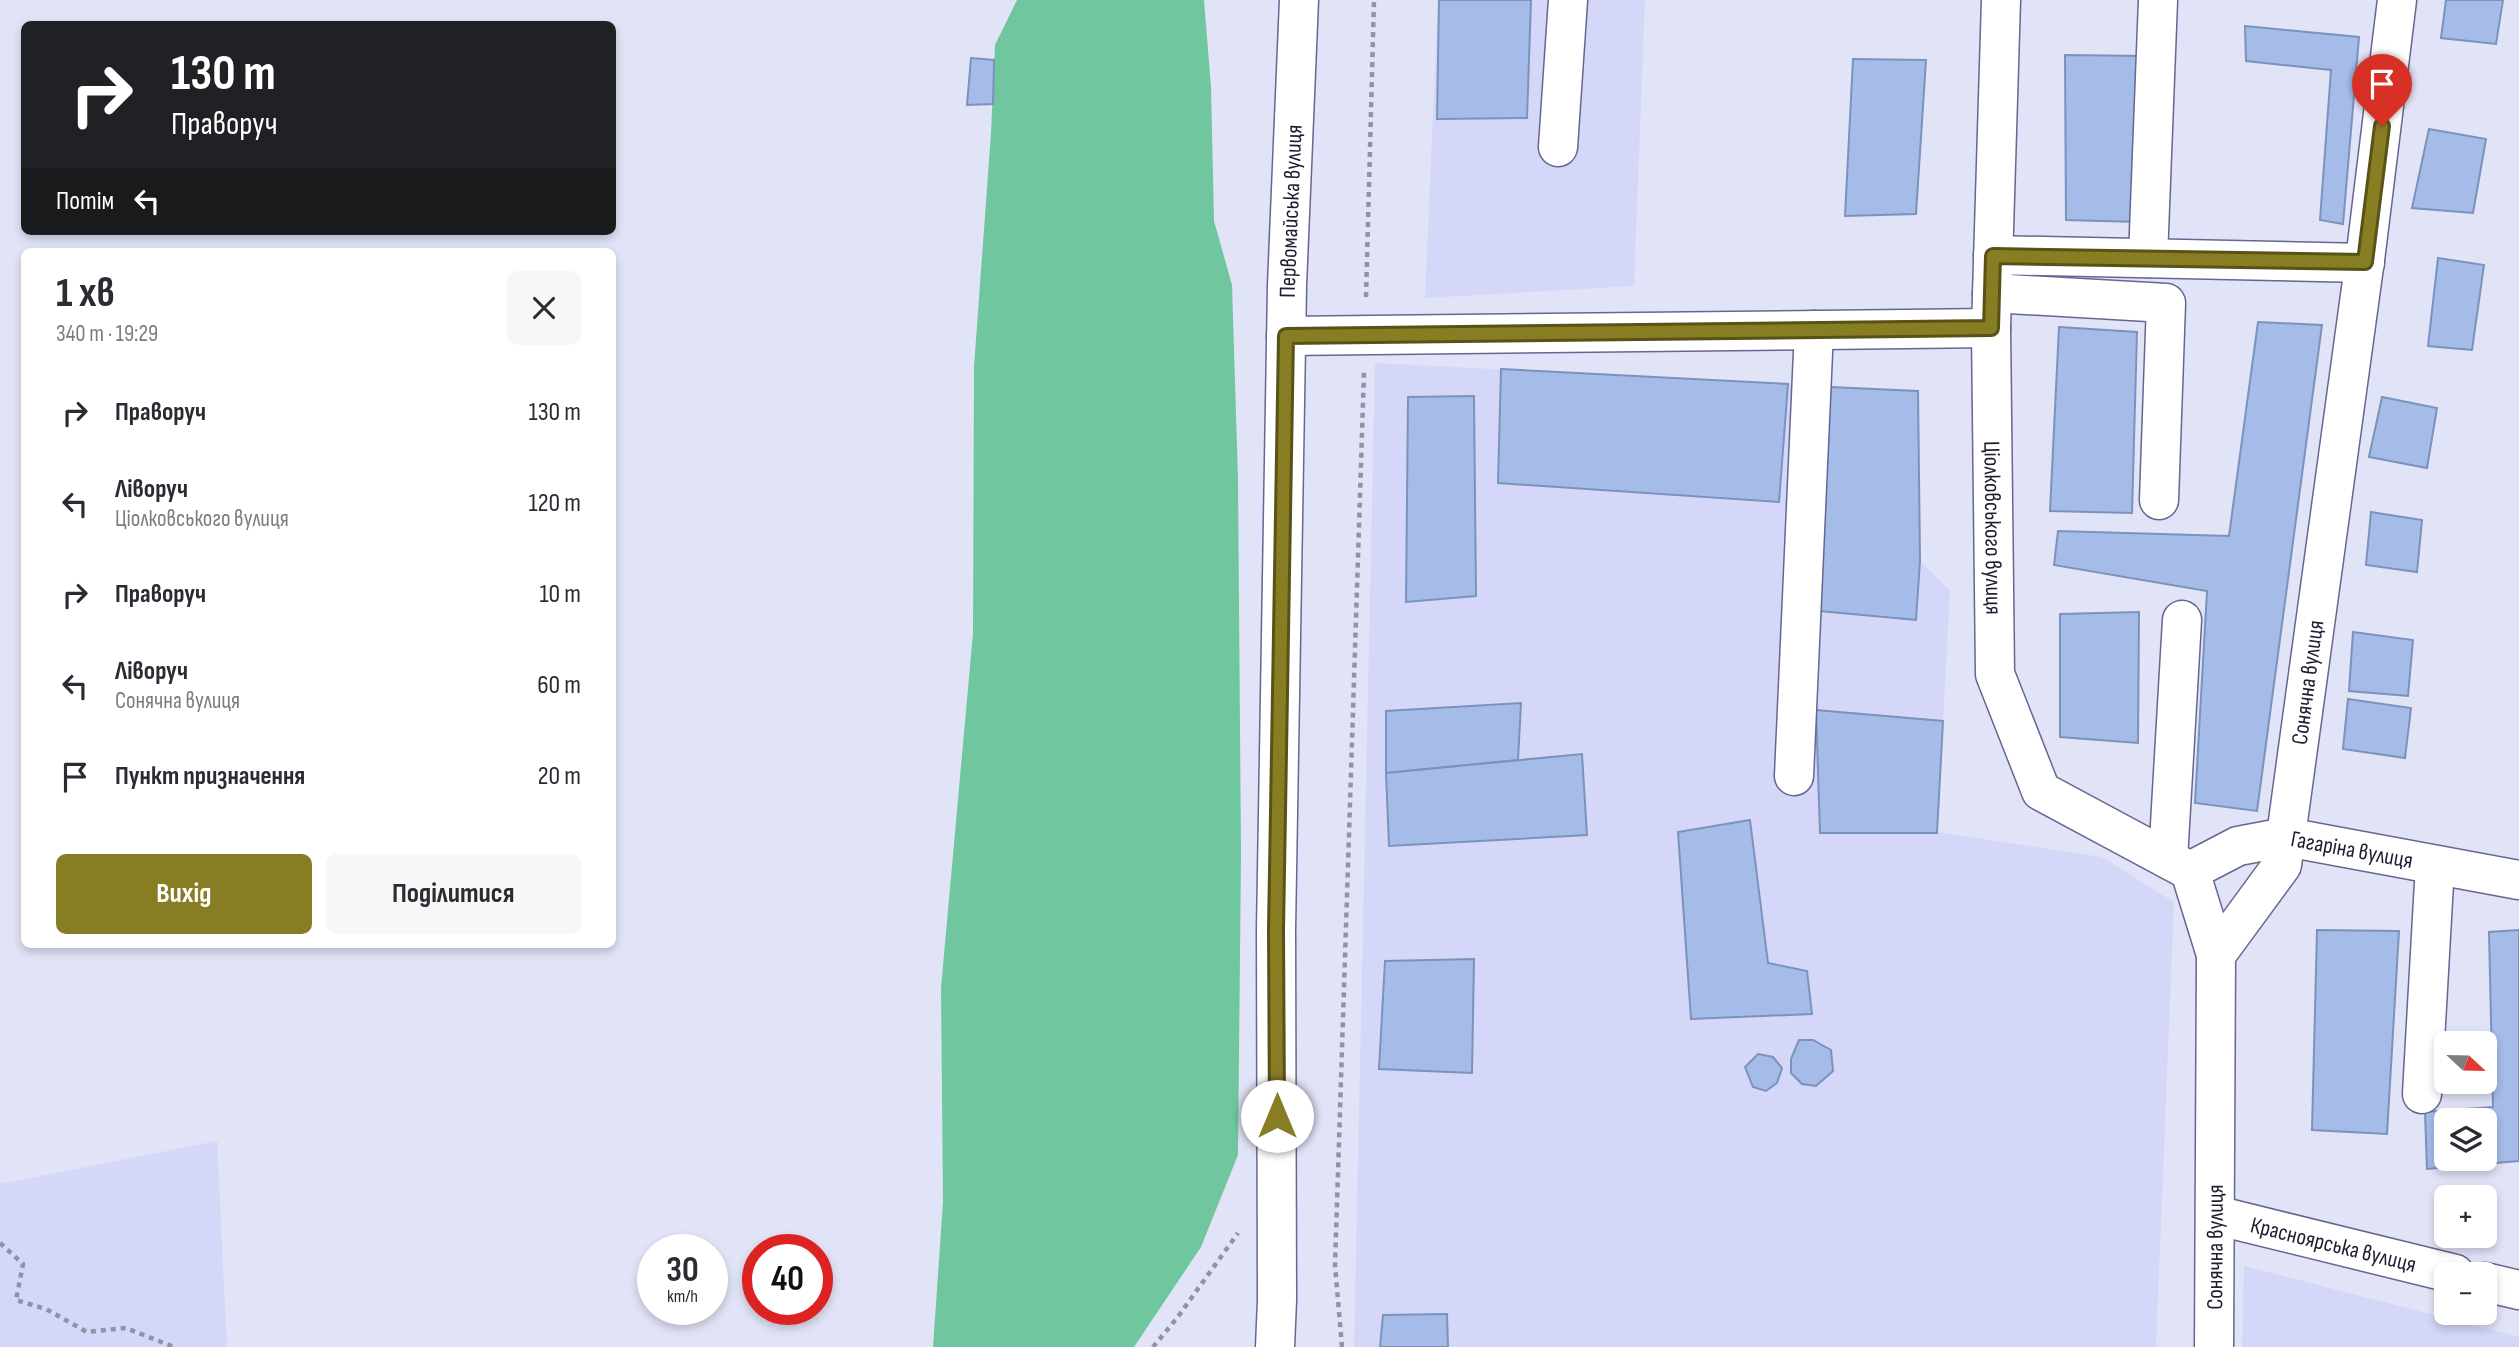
<!DOCTYPE html>
<html lang="uk">
<meta charset="utf-8">
<style>
:root{--surface:#fff;--page:#f7f7f7;--text:#2b2b33;--muted:#7c7c81;--accent:#877e24}
body{margin:0;font-family:"Sofia Sans Condensed",sans-serif;background:var(--page);color:var(--text);height:100vh;display:flex;flex-direction:column;font-size:26px;white-space:nowrap}
*{box-sizing:border-box;margin:0}
p{font-size:23px;color:var(--muted)}
.icon{flex:none;width:38px;height:38px;fill:none;stroke:currentColor;stroke-width:2;stroke-linecap:round;stroke-linejoin:round}
.map{position:relative;flex:1;overflow:hidden}
.sheet{position:absolute;left:21px;top:248px;width:595px;height:700px;display:flex;flex-direction:column;background:var(--surface);border-radius:10px;box-shadow:0 4px 10px #0003}
.sheet>*{flex:none}
.hud{position:absolute;left:21px;top:21px;width:595px;height:214px;border-radius:10px;box-shadow:0 4px 10px #0003;background:#202124;color:#fff;overflow:hidden}
.needle{width:46px;rotate:112deg}
.tools{position:absolute;left:2434px;top:1031px;display:grid;gap:14px}
.tools a{display:grid;place-items:center;width:63px;height:63px;border-radius:10px;background:var(--surface);box-shadow:0 4px 10px #0003;font-size:35px}
.speed{position:absolute;left:637px;top:1234px;display:flex;gap:14px;font-size:35px;font-weight:700;text-align:center}
.speed>*{display:grid;place-content:center;width:91px;height:91px;border-radius:50%;background:var(--surface);box-shadow:0 4px 10px #0003;line-height:1}
.speed small{font-size:18px;font-weight:400}
.speed .limit{border:10px solid #d22;background:#fff;color:#111}
.pin{position:absolute;display:grid;place-items:center;width:60px;height:60px;color:#fff;margin:-72px -30px;border-radius:50% 50% 50% 0;rotate:-45deg;box-shadow:0 0 7px #0007}
.pin .icon{rotate:45deg}
.me{position:absolute;width:77px;margin:-38px;rotate:0deg;stroke-linejoin:round;filter:drop-shadow(0 0 5px #0008)}
.turn{display:flex;align-items:center;gap:24px;height:147px;padding:0 35px;font-size:32px}
.turn .icon{width:91px;height:91px;stroke-width:2.5}
.turn b{display:block;font-size:49px;line-height:60px}
.then{display:flex;align-items:center;height:66px;padding:0 35px;background:#0003;gap:14px;font-size:26px}
.round{display:grid;place-items:center;flex:none;width:74px;height:74px;border-radius:10px;background:var(--page)}
.head{display:flex;align-items:center;justify-content:space-between;height:119px;padding:0 35px}
h1{font-size:42px;font-weight:700;line-height:52px}
.primary-button{display:flex;gap:14px;margin-top:auto;padding:14px 35px}
.primary-button a{flex:1;height:80px;border-radius:10px;background:var(--accent);color:#fff;font-size:28px;font-weight:700;line-height:80px;text-align:center}
.primary-button a+a{background:var(--page);color:var(--text)}
ul{padding:0;list-style:none}
li{display:flex;align-items:center;gap:21px;height:91px;padding:0 35px}
li div{flex:1}
li b{display:block;font-size:26px}
li em{font-style:normal}
.map>svg:first-child{display:block}
.built{fill:#d5d7f9}
.green{fill:#70c69f}
.building{fill:#a5bce9;stroke:#7b92bc;stroke-width:2;fill-rule:evenodd}
.lines{fill:none;stroke-linecap:round;stroke-linejoin:round}
.minor-casing{stroke:#666692;stroke-width:41}
.path{stroke:#9192a5;stroke-width:4.5;stroke-dasharray:5 5;stroke-linecap:butt}
.minor{stroke:#fff;stroke-width:38}
.route-casing{stroke:#585217;stroke-width:18}
.route{stroke:#877e24;stroke-width:12}
.labels{text-anchor:middle;stroke-width:7;stroke-linejoin:round;paint-order:stroke}
.street-label{font-size:23px;fill:#1e1e30;stroke:#fff}
</style>
<div class="map">
<svg width="2519" height="1347" viewBox="0 0 2519 1347">
<rect width="100%" height="100%" fill="#e1e3f7"/>
<g class="built">
<path d="M1438,0H1645L1634,286L1425,298Z"/>
<path d="M1375,363L1918,391L1920,561L1950,591L1937,832L2102,857L2174,902L2156,1347H1354Z"/>
<path d="M217,1141L227,1347H0V1184Z"/>
<path d="M2244,1266L2519,1337V1347H2242Z"/>
</g>
<path class="green" d="M1017,0H1204L1211,87L1214,221L1232,285L1238,479L1241,853L1238,1155L1201,1247L1134,1347H933L943,1202L941,988L973,633L974,367L991,133L995,45Z"/>
<g class="building">
<path d="M1439,0H1531L1527,118L1437,119Z"/>
<path d="M2446,0H2503L2496,44L2441,38Z"/>
<path d="M2245,26L2359,37L2343,224L2320,220L2331,70L2246,61Z"/>
<path d="M2065,55L2144,56L2138,222L2066,220Z"/>
<path d="M971,58L994,60L993,104L967,105Z"/>
<path d="M1853,59L1926,60L1916,214L1845,216Z"/>
<path d="M2429,129L2486,139L2473,213L2412,208Z"/>
<path d="M2438,258L2484,265L2472,350L2428,346Z"/>
<path d="M2258,322L2322,325L2257,811L2195,803L2207,591L2054,565L2058,531L2229,536Z"/>
<path d="M2059,327L2137,332L2132,513L2050,511Z"/>
<path d="M1501,369L1788,384L1779,502L1498,483Z"/>
<path d="M1830,387L1918,391L1920,561L1916,620L1820,611Z"/>
<path d="M1474,396L1476,596L1406,602L1408,397Z"/>
<path d="M2382,397L2437,408L2427,468L2369,457Z"/>
<path d="M2371,512L2422,520L2417,572L2366,565Z"/>
<path d="M2139,612L2138,743L2060,737V614Z"/>
<path d="M2353,632L2413,640L2408,696L2349,691Z"/>
<path d="M2348,699L2411,708L2405,758L2343,749Z"/>
<path d="M1521,703L1518,760L1386,773V711Z"/>
<path d="M1816,710L1943,721L1937,833H1820Z"/>
<path d="M1582,754L1587,835L1389,846L1386,773Z"/>
<path d="M1750,820L1768,963L1807,971L1812,1014L1691,1019L1678,832Z"/>
<path d="M2317,930L2399,931L2387,1134L2312,1130Z"/>
<path d="M2519,930V1161L2427,1169L2425,1112L2493,1107L2489,932ZM2446,1120H2485V1158H2446Z"/>
<path d="M1474,959L1472,1073L1379,1069L1385,961Z"/>
<path d="M1799,1040H1813L1831,1050L1833,1071L1816,1086L1802,1084L1791,1073V1059Z"/>
<path d="M1758,1054L1773,1057L1782,1068L1777,1083L1766,1091L1753,1087L1745,1067Z"/>
<path d="M1447,1314L1448,1347H1380L1383,1315Z"/>
</g>
<g class="lines">
<defs>
<g id="minor">
<path id="s1" d="M2001,0L1991,328L1995,674L2041,791L2190,871L2216,955"/>
<path d="M1558,147L1568,0"/>
<path d="M1993,255L2365,263"/>
<path d="M2148,258L2158,0"/>
<path d="M1992,293L2166,303L2159,500"/>
<path d="M1286,336L1991,328"/>
<path d="M1794,776L1814,330"/>
<path d="M2168,859L2182,620"/>
<path id="s2" d="M2190,871L2238,846L2286,837L2519,880"/>
<path d="M2422,1094L2435,865"/>
<path id="s3" d="M2215,1215L2455,1274"/>
<path d="M2485,1282L2519,1290"/>
<path id="s4" d="M1275,1347L1277,1300L1276,930L1287,285L1299,0"/>
<path id="s5" d="M2214,1347L2216,955L2282,865L2366,252L2397,0"/>
</g>
</defs>
<use href="#minor" class="minor-casing"/>
<g class="path">
<path d="M1366,297L1374,0"/>
<path d="M0,1243L23,1264L16,1300L46,1309L87,1332L126,1328L174,1347"/>
<path d="M1153,1347L1177,1318L1238,1233"/>
<path d="M1342,1347L1335,1265L1364,372"/>
</g>
<use href="#minor" class="minor"/>
</g>
<g class="lines">
<defs>
<path id="route" d="M1277,1116L1276,930L1286,336L1991,328L1993,256L2365,262L2382,126"/>
</defs>
<use href="#route" class="route-casing"/>
<use href="#route" class="route"/>
</g>
<g class="labels">
<g class="street-label">
<text dy="8" stroke="none"><textPath href="#s4" startOffset="1136">Первомайська вулиця</textPath></text>
<text dy="8" stroke="none"><textPath href="#s1" startOffset="528">Ціолковського вулиця</textPath></text>
<text dy="8" stroke="none"><textPath href="#s5" startOffset="688">Сонячна вулиця</textPath></text>
<text dy="8" stroke="none"><textPath href="#s2" startOffset="170">Гагаріна вулиця</textPath></text>
<text dy="8" stroke="none"><textPath href="#s3" startOffset="122">Красноярська вулиця</textPath></text>
<text dy="8" stroke="none"><textPath href="#s5" startOffset="100">Сонячна вулиця</textPath></text>
</g>
</g>
</svg>
<div class="tools">
<a><svg class="needle" viewBox="-14 -14 28 28"><path d="M0-13l5 13h-10z" fill="#e53935"/><path d="M0 13l5-13h-10z" fill="#7c7c81"/></svg></a>
<a><svg class="icon" aria-label="layers" viewBox="0 0 24 24"><path d="M12 4l9 5-9 5-9-5zM3 14l9 5 9-5"/></svg></a>
<a>+</a>
<a>−</a>
</div>
<div class="speed"><div>30<small>km/h</small></div><div class="limit">40</div></div>
<div class="pin" style="left:2382px;top:126px;background:#d93025"><svg class="icon" aria-label="arrive" viewBox="0 0 24 24"><path d="M6 21V4h12l-3 4 3 4H6"/></svg></div>
<svg class="me" style="left:1277px;top:1116px" viewBox="-20 -20 40 40"><circle r="19" fill="#fff"/><path d="M0-13L10 11 0 6-10 11z" fill="#877e24"/></svg>
<div class="hud">
<div class="turn"><svg class="icon" aria-label="right" viewBox="0 0 24 24"><path d="M7 20v-9h11M14 6l5 5-5 5"/></svg><div><b>130 m</b>Праворуч</div></div>
<div class="then">Потім<svg class="icon" aria-label="left" viewBox="0 0 24 24"><path d="M17 20v-9H6M10 6l-5 5 5 5"/></svg></div>
</div>
<section class="sheet">
<div class="head"><div><h1>1 хв</h1><p>340 m · 19:29</p></div><a class="round"><svg class="icon" aria-label="close" viewBox="0 0 24 24"><path d="M6 6l12 12M18 6L6 18"/></svg></a></div>
<ul>
<li><svg class="icon" aria-label="right" viewBox="0 0 24 24"><path d="M7 20v-9h11M14 6l5 5-5 5"/></svg><div><b>Праворуч</b></div><em>130 m</em></li>
<li><svg class="icon" aria-label="left" viewBox="0 0 24 24"><path d="M17 20v-9H6M10 6l-5 5 5 5"/></svg><div><b>Ліворуч</b><p>Ціолковського вулиця</p></div><em>120 m</em></li>
<li><svg class="icon" aria-label="right" viewBox="0 0 24 24"><path d="M7 20v-9h11M14 6l5 5-5 5"/></svg><div><b>Праворуч</b></div><em>10 m</em></li>
<li><svg class="icon" aria-label="left" viewBox="0 0 24 24"><path d="M17 20v-9H6M10 6l-5 5 5 5"/></svg><div><b>Ліворуч</b><p>Сонячна вулиця</p></div><em>60 m</em></li>
<li><svg class="icon" aria-label="arrive" viewBox="0 0 24 24"><path d="M6 21V4h12l-3 4 3 4H6"/></svg><div><b>Пункт призначення</b></div><em>20 m</em></li>
</ul>
<div class="primary-button"><a>Вихід</a><a>Поділитися</a></div>
</section>
</div>
